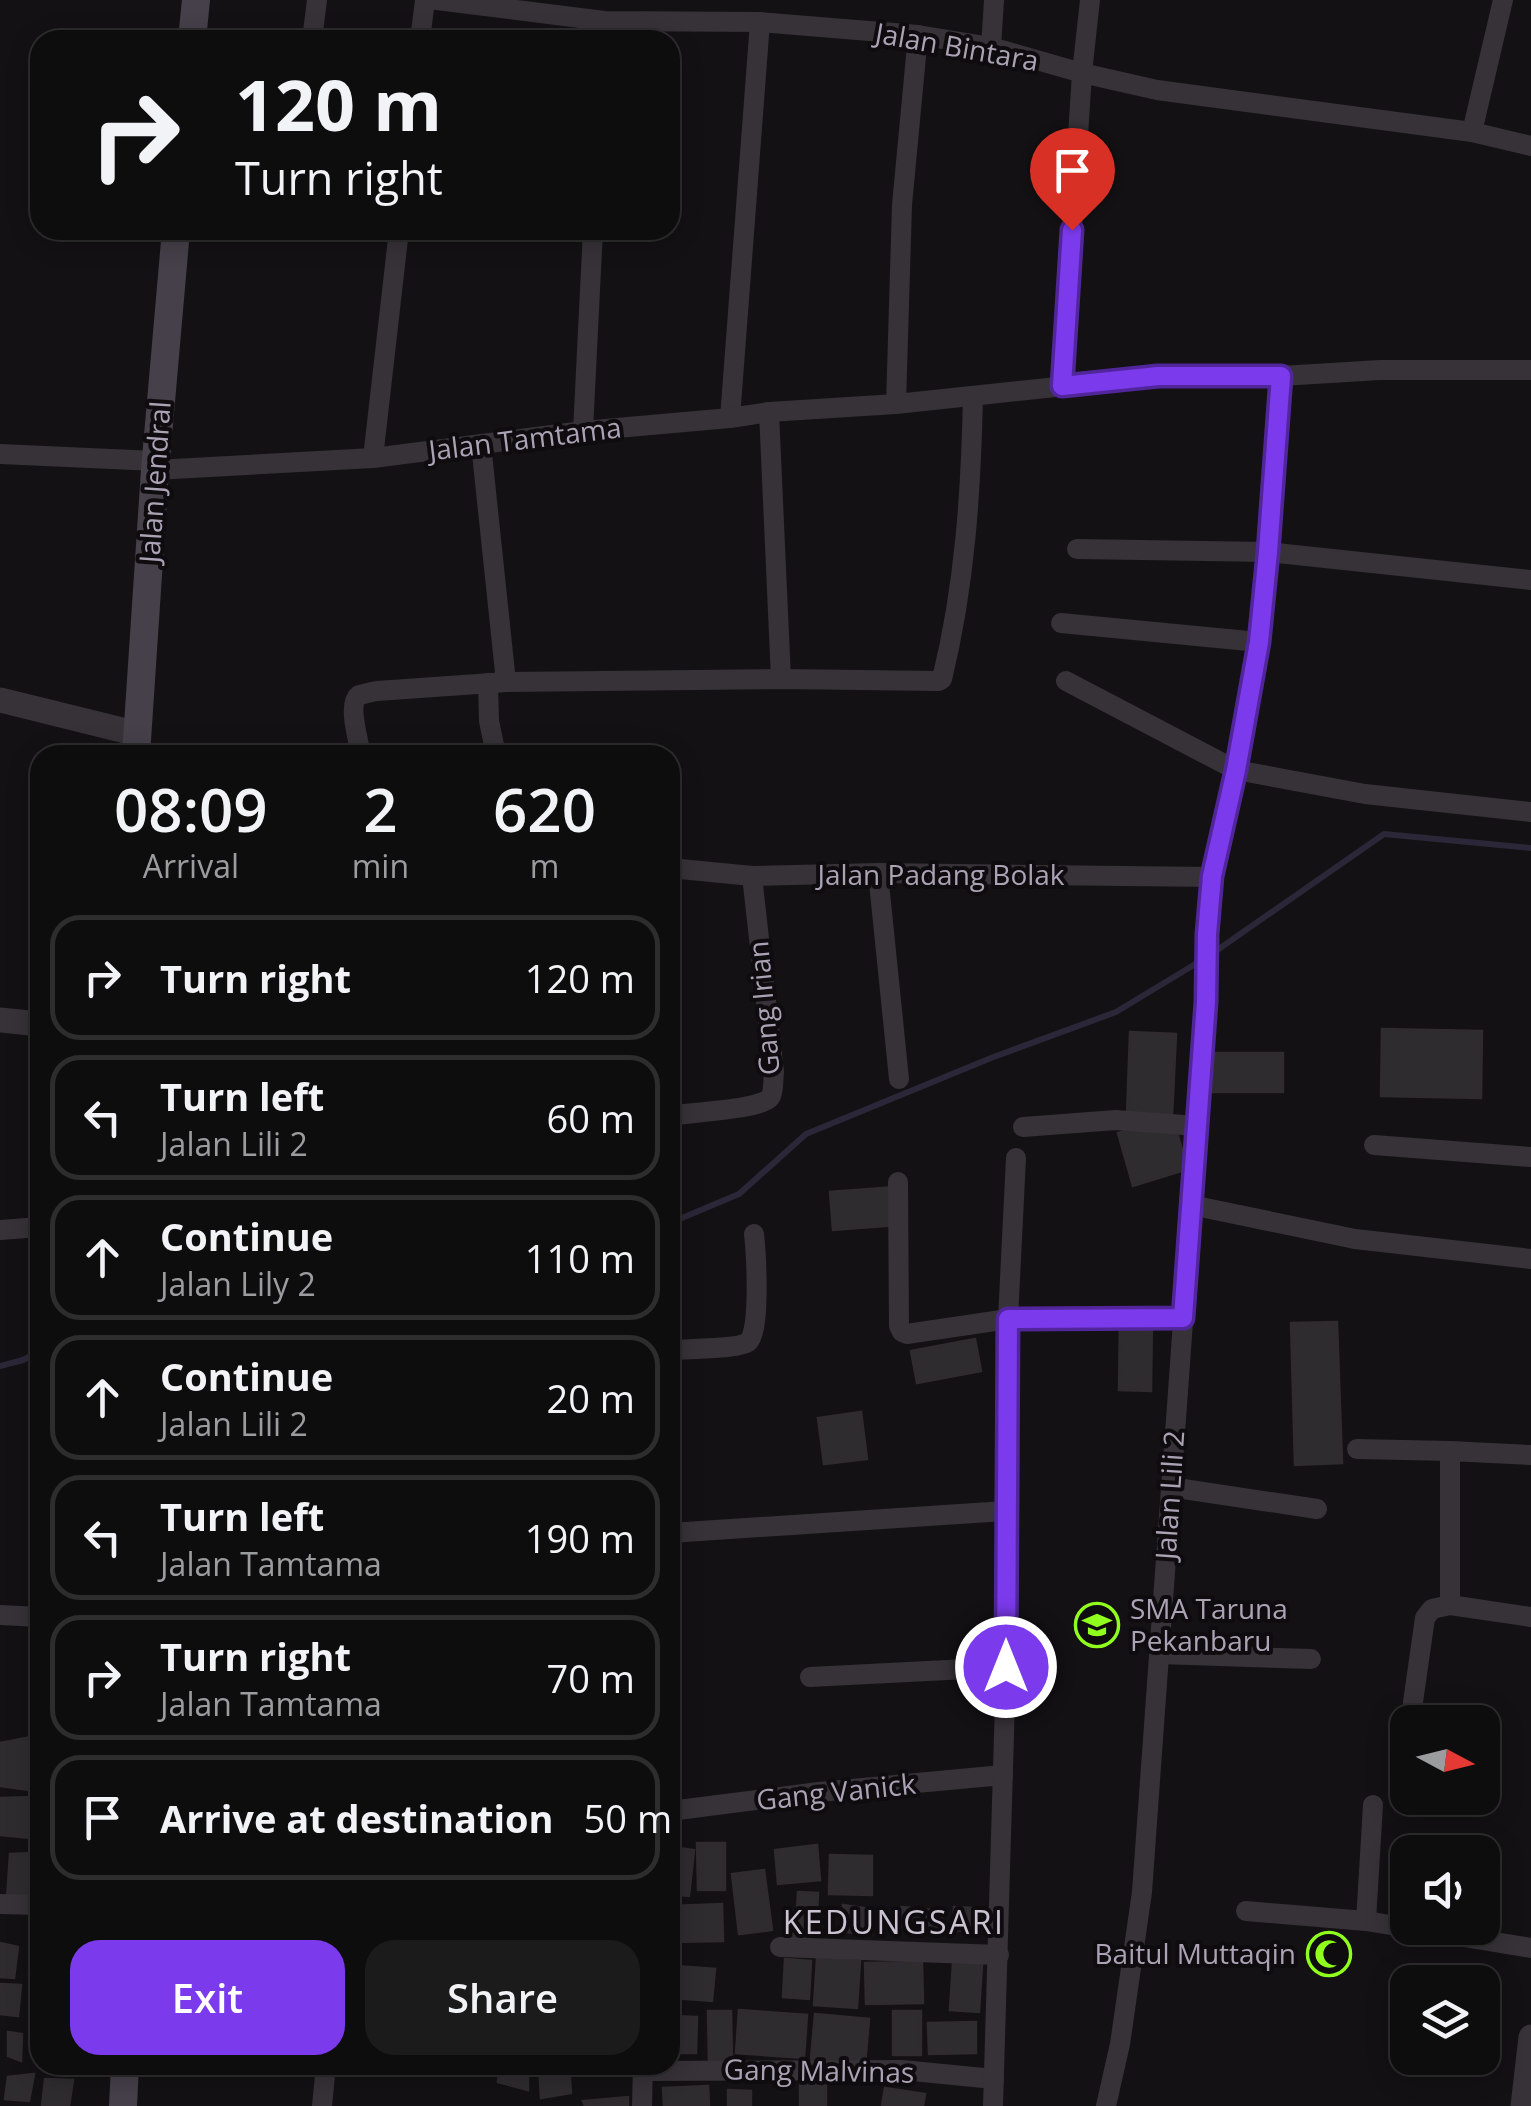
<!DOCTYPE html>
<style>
:root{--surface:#0e0d0e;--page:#1c1b1c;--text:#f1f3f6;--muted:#9b9c9e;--line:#2e2d2e;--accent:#7c3aed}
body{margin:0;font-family:"Open Sans",sans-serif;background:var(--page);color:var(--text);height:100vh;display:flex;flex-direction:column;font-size:38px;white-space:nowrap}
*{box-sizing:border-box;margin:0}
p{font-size:32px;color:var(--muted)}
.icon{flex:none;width:55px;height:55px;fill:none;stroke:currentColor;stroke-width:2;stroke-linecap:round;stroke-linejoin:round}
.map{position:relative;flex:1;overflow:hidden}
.drawer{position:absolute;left:30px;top:745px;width:650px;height:1330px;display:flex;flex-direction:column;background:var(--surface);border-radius:30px;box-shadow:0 5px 25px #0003,0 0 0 2px var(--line)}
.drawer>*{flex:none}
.top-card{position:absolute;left:30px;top:30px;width:650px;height:210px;border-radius:30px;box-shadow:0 5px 25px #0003,0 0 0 2px var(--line);background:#0e0d0e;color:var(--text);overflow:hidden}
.needle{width:65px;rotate:97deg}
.fabs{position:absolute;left:1390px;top:1705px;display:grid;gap:20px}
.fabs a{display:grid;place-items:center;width:110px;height:110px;border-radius:20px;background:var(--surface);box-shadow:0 5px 25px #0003,0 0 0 2px var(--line);font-size:50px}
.pin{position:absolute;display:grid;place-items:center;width:85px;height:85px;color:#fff;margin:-102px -42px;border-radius:50% 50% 50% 0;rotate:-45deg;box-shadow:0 0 10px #0007}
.pin .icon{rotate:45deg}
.me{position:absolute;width:110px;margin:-55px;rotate:0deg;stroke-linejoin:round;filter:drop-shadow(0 0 8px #0008)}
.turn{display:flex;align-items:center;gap:35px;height:210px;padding:0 40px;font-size:45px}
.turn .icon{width:130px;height:130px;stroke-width:2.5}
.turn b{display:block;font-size:70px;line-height:85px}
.eta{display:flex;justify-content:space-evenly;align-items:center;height:170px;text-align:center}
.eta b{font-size:60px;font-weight:600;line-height:70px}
.cta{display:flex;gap:20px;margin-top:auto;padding:20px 40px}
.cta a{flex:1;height:115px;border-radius:30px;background:var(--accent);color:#fff;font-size:40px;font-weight:600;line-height:115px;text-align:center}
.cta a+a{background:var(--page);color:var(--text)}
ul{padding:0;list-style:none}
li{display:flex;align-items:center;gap:30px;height:125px;margin:0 20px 15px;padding:0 20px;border:5px solid var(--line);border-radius:30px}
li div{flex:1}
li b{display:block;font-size:38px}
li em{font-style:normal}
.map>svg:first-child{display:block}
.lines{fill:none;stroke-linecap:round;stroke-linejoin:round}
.stream{stroke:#2b2738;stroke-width:6}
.building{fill:#2f2c30;stroke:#2f2b2f;stroke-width:2.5}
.minor{stroke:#363238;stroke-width:20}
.tertiary{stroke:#363238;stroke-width:25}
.secondary{stroke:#454049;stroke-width:28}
.route-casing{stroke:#51269a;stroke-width:25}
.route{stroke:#7c3aed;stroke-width:18}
.labels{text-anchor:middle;stroke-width:8;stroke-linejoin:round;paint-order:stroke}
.street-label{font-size:28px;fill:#aca2b5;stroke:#0e0c0e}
.poi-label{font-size:28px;fill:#aca2b5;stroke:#0e0c0e;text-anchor:start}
.quarter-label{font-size:32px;letter-spacing:2.5px;fill:#cbc3d1;stroke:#0e0c0e}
</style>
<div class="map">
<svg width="1531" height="2106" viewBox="0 0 1531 2106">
<rect width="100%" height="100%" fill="#131113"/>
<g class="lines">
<g class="stream">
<path d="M1213,953L1384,834L1531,848"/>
<path d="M670,1223L739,1194L806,1134L991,1058L1116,1012L1202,960"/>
<path d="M0,1366L23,1360L40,1351"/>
</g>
</g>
<g class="building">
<path d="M1382,1029L1482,1031L1481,1098L1381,1096Z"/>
<path d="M1130,1032L1176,1034L1172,1117L1127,1115Z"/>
<path d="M1212,1053H1283V1092H1211Z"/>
<path d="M1172,1117L1188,1169L1133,1186L1118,1133Z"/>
<path d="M895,1187L898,1225L833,1230L830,1192Z"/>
<path d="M1120,1321H1152L1151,1391L1119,1390Z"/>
<path d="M1337,1322L1342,1463L1295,1465L1291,1323Z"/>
<path d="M975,1339L981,1371L917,1383L911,1351Z"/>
<path d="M861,1412L867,1459L824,1464L818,1418Z"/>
<path d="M35,1735L40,1736V1785L32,1784Z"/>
<path d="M31,1737L30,1790L0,1786V1743Z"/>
<path d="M33,1797L30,1838L0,1835V1798Z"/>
<path d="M697,1843H725V1890H698Z"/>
<path d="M817,1845L820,1880L778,1884L775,1850Z"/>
<path d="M670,1847L694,1850L689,1896L670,1894Z"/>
<path d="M32,1853L31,1901L7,1898L10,1854Z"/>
<path d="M830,1855L872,1856V1895L829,1894Z"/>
<path d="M764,1870L772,1930L739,1934L732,1874Z"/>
<path d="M798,1892L818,1893L817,1912L797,1911Z"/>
<path d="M722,1904L723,1941L670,1942V1906Z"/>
<path d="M843,1905L871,1909L867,1935L840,1931Z"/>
<path d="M901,1907L943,1911L941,1931L899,1927Z"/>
<path d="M954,1907L995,1909L994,1932L953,1930Z"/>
<path d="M791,1911L811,1912L809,1942L789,1940Z"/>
<path d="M36,1929H40V1975L29,1974Z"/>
<path d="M0,1943L18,1947L14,1978L0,1977Z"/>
<path d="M785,1959L811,1961L809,1999L783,1997Z"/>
<path d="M817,1959L860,1961L857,2008L814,2005Z"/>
<path d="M922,1962L923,2003L866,2004L865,1963Z"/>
<path d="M953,1963L982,1965L979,2012L950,2010Z"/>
<path d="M676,1966L715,1969L712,2001L674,1998Z"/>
<path d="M1,1984L21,1985L18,2016L0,2014Z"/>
<path d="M739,2010L807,2015L804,2058L736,2053Z"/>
<path d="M708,2011H731L732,2061L709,2062Z"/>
<rect x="893" y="2011" width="28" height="44"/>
<path d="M815,2014L869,2019L865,2065L811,2059Z"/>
<path d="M670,2016L697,2017L696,2053H670Z"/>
<path d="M976,2022V2053L929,2054L928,2023Z"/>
<path d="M8,2032L22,2034L21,2061L8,2056Z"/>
<path d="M500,2065H528V2090L498,2082Z"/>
<path d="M539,2065H569L571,2093L541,2098Z"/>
<path d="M34,2074L29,2101L5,2099L8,2077Z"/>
<path d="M45,2079L73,2080L69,2106H42Z"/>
<rect x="800" y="2083" width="26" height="23"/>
<path d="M708,2086L709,2106H664L663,2088Z"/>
<path d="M885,2088L925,2094L923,2106H882Z"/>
<path d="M728,2090L751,2091V2106H728Z"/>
<path d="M628,2097V2106H585L583,2101Z"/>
</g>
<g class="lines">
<g class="minor">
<path d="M437,0L604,21L760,22L918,35L991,47L1082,73L1157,90L1472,132L1531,146"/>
<path d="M312,40L317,0"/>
<path d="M420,40L425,0"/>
<path d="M991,47L994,0"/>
<path d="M1472,132L1503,0"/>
<path d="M1062,386L1082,73L1090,0"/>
<path d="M896,404L902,205L918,35"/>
<path d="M769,412L781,679"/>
<path d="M730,418L760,22"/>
<path d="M583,431L593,230"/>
<path d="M481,444L506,682"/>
<path d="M0,454L156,461"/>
<path d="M373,458L399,230"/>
<path d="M155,470L373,458L583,431L730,418L769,412L896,404L1159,376H1281L1380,370H1531"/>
<path d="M1077,549L1268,552L1531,580"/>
<path d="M1061,623L1259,642"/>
<path d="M1066,681L1236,770L1365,794L1531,812"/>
<path d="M488,683L489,721L496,755"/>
<path d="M361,755C359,742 347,704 359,695C360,695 375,691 377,691L506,682L781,679L939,681L942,679C965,585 971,492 973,396"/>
<path d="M670,868L752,876L878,873L1212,877"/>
<path d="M878,873L899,1079"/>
<path d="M670,1116C688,1112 765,1110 771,1096C774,1090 773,1078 774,1072L752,876"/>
<path d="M1023,1127L1116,1120L1197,1126"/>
<path d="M1374,1145L1531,1157"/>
<path d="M898,1182L899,1326L902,1332L907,1334L1008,1319L1183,1318"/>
<path d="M1191,1205L1355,1239L1531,1259"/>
<path d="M0,1230L40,1227"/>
<path d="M670,1350C684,1349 739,1349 748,1342C761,1332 756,1252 754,1234"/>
<path d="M1357,1449L1450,1451"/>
<path d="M1170,1487L1317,1509"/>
<path d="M670,1533L1005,1511"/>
<path d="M1450,1605V1451L1531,1455"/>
<path d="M0,1615L40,1617"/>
<path d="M1159,1654L1311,1659"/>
<path d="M810,1677L1006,1667"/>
<path d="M1413,1702L1425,1618L1432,1609L1450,1605L1531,1617"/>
<path d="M670,1811L819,1792L1003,1775"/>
<path d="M0,1904L40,1905"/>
<path d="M1246,1911L1366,1921L1531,1948"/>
<path d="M1366,1921L1373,1805"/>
<path d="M780,1947L999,1955"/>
<path d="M643,2071L902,2070L994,2079"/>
<path d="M322,2106L326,2065"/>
<path d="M642,2106L643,2065"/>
<path d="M993,2106L1006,1667L1008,1319L1016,1158"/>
<path d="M1106,2106L1120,2044L1142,1892L1206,1002L1207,935L1212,877L1236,770L1259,642L1268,552L1281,376"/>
</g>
<g class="tertiary">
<path d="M0,700L138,734"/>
<path d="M0,1020L40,1024"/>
<path d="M1523,2106L1531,2037"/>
</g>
<g class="secondary">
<path d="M192,40L196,0"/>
<path d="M136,755L155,470L176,230"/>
<path d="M123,2106L125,2065"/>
</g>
</g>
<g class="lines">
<defs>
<path id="route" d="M1006,1667L1008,1319L1183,1318L1206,1002L1207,934L1212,876L1236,770L1259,642L1268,552L1281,376H1158L1062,386L1072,230"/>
</defs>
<use href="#route" class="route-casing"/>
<use href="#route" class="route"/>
</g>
<defs>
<symbol id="school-ring" viewBox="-11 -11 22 22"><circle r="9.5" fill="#0e0c0e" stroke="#91ff1e" stroke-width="1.5"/><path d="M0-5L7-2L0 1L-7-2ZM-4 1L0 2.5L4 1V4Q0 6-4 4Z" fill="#91ff1e"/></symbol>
<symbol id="mosque-ring" viewBox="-11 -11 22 22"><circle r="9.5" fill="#0e0c0e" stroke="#91ff1e" stroke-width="1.5"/><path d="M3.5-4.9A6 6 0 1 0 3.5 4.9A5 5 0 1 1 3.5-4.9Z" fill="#91ff1e"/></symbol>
</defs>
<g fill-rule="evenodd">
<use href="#school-ring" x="1072" y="1600" width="50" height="50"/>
<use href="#mosque-ring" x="1304" y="1929" width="50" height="50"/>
</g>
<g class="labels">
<g class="street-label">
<text transform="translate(957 47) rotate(10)" y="10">Jalan Bintara</text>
<text transform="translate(525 439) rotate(-7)" y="10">Jalan Tamtama</text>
<text transform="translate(155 482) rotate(-86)" y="10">Jalan Jendral</text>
<text x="941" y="885">Jalan Padang Bolak</text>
<text transform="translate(764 1008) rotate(-95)" y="10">Gang Irian</text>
<text transform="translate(1170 1495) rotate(-86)" y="10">Jalan Lili 2</text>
<text transform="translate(836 1792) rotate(-6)" y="10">Gang Vanick</text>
<text transform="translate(819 2071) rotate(1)" y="10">Gang Malvinas</text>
</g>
<g class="poi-label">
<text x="1130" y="1619">SMA Taruna<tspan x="1130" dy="32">Pekanbaru</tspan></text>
<text x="1296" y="1964" text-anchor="end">Baitul Muttaqin</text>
</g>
<g class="quarter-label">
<text x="894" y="1934">KEDUNGSARI</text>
</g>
</g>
</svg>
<div class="fabs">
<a><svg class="needle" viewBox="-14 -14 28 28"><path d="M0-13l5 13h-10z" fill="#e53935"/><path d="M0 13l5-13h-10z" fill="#9b9c9e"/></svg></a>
<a><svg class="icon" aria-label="sound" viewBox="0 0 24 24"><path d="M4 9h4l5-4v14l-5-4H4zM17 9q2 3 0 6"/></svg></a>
<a><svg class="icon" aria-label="layers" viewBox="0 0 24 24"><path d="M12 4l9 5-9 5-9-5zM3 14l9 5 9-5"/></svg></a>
</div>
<div class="pin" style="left:1072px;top:230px;background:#d93025"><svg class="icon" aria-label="arrive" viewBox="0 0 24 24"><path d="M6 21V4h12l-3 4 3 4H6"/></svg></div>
<svg class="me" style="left:1006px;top:1667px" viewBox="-20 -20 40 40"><circle r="17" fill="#7c3aed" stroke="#fff" stroke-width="3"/><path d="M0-11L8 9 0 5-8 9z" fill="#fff"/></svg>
<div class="top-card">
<div class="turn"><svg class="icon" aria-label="right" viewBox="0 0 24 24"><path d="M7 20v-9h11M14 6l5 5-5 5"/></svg><div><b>120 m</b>Turn right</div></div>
</div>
<section class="drawer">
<div class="eta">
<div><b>08:09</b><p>Arrival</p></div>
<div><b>2</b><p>min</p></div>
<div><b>620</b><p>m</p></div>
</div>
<ul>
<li><svg class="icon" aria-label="right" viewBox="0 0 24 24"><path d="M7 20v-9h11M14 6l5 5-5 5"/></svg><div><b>Turn right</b></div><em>120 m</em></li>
<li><svg class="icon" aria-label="left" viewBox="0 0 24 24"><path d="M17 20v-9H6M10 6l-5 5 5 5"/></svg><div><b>Turn left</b><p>Jalan Lili 2</p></div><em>60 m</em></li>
<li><svg class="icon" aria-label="ahead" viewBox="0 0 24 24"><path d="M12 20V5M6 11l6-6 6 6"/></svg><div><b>Continue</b><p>Jalan Lily 2</p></div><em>110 m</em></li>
<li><svg class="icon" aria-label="ahead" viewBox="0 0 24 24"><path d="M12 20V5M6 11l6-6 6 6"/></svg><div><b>Continue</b><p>Jalan Lili 2</p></div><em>20 m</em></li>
<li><svg class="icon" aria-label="left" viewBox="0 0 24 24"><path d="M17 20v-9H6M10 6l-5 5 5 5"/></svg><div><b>Turn left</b><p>Jalan Tamtama</p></div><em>190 m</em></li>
<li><svg class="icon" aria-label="right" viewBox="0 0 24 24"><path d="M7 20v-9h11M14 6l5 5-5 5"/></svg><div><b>Turn right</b><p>Jalan Tamtama</p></div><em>70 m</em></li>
<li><svg class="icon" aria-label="arrive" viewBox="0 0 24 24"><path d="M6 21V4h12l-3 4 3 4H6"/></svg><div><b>Arrive at destination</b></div><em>50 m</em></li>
</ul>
<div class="cta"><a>Exit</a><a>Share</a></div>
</section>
</div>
